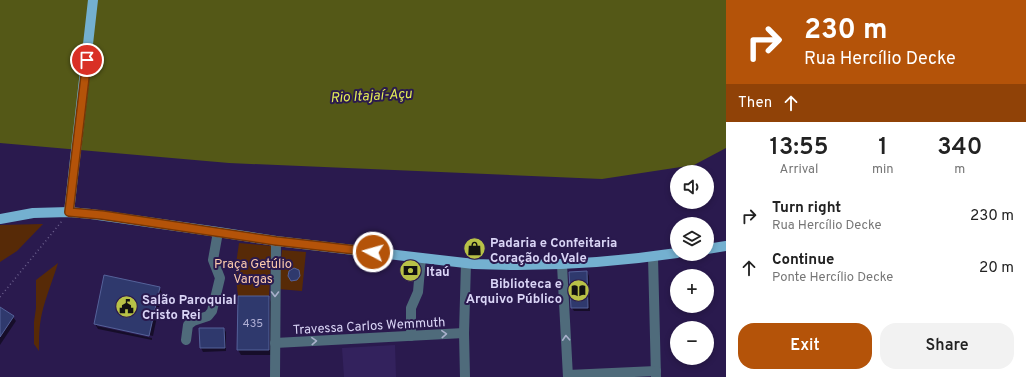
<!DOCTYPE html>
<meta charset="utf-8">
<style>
:root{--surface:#fff;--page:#f2f2f2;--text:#222;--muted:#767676;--accent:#b45309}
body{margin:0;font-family:Overpass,sans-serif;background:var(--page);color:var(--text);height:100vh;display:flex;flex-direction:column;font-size:15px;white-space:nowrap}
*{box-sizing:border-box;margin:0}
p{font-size:13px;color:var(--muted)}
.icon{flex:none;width:22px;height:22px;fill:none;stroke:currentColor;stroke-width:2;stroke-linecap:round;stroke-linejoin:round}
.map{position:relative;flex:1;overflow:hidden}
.drawer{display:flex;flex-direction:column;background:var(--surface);width:300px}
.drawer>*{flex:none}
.banner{background:#b45309;color:#fff;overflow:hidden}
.tools{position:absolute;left:670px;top:165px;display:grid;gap:8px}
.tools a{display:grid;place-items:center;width:44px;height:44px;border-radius:50%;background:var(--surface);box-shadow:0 2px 6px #0003;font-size:20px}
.pin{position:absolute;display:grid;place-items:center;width:34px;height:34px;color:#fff;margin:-17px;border:2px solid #fff;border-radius:50%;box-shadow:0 1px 4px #0007}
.me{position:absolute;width:44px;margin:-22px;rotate:276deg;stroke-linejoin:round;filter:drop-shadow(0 0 3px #0008)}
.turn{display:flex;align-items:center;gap:14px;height:84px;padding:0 12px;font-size:18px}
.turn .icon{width:52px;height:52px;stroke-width:2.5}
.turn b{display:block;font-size:28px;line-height:34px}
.then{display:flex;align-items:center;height:38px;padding:0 12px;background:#0003;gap:8px;font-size:15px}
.eta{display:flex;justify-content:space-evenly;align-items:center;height:68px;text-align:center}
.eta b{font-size:24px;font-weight:600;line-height:28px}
.primary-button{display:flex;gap:8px;margin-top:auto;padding:8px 12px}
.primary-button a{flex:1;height:46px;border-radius:16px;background:var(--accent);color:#fff;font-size:16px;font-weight:600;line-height:46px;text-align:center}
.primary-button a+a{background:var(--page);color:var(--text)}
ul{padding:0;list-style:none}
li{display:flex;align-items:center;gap:12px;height:52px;padding:0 12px}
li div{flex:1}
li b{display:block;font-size:15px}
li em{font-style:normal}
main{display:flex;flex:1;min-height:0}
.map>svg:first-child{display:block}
.built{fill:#33225d}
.green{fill:#572a07}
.water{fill:#545817}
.shadow{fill:#0007}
.building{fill:#2f396d;stroke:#55629a}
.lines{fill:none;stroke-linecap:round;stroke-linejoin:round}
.path{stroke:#6c608d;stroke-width:1.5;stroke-dasharray:1 3;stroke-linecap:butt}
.minor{stroke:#4f6b7b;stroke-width:10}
.major{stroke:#74b0d0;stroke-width:10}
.oneway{stroke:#a9b0cb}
.route-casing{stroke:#753606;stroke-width:10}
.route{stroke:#b45309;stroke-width:7}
.labels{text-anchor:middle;stroke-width:4;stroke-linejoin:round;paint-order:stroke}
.number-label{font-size:11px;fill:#afaed4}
.poi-label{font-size:13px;font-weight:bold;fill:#dad5f6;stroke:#2a1a4e;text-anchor:start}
.park-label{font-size:13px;fill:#fccbad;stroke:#2a1a4e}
.street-label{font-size:13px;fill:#dad5f6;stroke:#2a1a4e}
.water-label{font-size:14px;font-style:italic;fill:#e5ef55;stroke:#2a1a4e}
</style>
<main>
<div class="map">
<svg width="726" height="377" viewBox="0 0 726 377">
<rect width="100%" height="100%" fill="#2a1a4e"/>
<path class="built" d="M395,345L396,377H344L342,348Z"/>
<g class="green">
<path d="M43,224L17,251L0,262V225Z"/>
<path d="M239,243L272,246L269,296H238L235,271Z"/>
<path d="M282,250L306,252L302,291L278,289Z"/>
<path d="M58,263C53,280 46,296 42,313C39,326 39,338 39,351L34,344V322L36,308V280Z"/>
</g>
<path class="water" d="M0,0H726V148L694,165L602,179L229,163L0,143Z"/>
<g class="shadow">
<path d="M587,272L589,276L590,311H574L572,308Z"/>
<path d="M105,276L159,288L162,293L153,336L97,324V326L152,338V340L98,329L95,324Z"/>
<path d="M269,297L271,302V355H241L238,350Z"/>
<path d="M0,308L13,317L16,321L0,345Z"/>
<path d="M200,329H224L226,332V351L203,352L201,348Z"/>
</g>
<g class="building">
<path d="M294,268L299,270L300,276L297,280L291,281L288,276L289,271Z"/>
<path d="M587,271L588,308H571L569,272Z"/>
<path d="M104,275L160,287L149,336L94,324Z"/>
<path d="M238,296H269V350H237Z"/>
<path d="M0,307L14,316L0,337Z"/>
<path d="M199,328H224L225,348H200Z"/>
</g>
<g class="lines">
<path class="path" d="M0,297L62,221"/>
<g class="minor">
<path d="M653,257L656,377"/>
<path d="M562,265L568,377"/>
<path d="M411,336V308L418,292L421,258"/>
<path d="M186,340L188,325L193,321L208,316L212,311L220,278L213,260L218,232"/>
<path d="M275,343L464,333"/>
<path d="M568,375L656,371"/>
<path d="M275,377L276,241"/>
<path d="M465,377L464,333L466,263"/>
</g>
<g class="major">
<path d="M69,212L93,0"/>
<path d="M0,219L33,213L69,212L91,214L218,232L276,241L474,264C543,267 609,263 677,253"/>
<path d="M707,249L726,246"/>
</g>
</g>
<defs><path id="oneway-chevron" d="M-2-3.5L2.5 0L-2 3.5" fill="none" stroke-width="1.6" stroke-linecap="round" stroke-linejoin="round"/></defs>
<g class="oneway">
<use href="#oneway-chevron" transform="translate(275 294) rotate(90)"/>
<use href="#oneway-chevron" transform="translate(444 334) rotate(-3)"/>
<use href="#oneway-chevron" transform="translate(566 338) rotate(-93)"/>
<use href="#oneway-chevron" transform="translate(314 341) rotate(-3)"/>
</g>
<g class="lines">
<defs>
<path id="route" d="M87,60L69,212L102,215L276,241L373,252"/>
</defs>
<use href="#route" class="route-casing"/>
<use href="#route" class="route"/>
</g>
<defs>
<symbol id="shop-disc" viewBox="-11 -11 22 22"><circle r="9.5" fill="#b8c147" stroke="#2a1a4e"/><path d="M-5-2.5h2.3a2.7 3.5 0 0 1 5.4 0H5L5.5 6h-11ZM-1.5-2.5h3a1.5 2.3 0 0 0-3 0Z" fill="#111"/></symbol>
<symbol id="bank-disc" viewBox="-11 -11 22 22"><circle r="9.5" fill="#b8c147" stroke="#2a1a4e"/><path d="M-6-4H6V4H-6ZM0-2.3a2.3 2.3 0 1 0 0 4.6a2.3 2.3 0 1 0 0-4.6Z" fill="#111"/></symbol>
<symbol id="library-disc" viewBox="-11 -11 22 22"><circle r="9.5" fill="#b8c147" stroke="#2a1a4e"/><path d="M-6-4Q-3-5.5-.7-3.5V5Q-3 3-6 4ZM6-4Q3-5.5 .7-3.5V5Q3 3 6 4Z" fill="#111"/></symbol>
<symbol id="civic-disc" viewBox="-11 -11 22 22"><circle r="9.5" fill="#b8c147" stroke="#2a1a4e"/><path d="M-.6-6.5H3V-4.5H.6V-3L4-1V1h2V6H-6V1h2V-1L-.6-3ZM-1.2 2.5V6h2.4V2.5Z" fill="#111"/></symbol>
</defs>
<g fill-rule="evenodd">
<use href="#shop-disc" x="462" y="236" width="25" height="25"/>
<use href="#bank-disc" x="398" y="258" width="25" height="25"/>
<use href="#library-disc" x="566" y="278" width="25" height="25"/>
<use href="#civic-disc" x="114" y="294" width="25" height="25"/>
</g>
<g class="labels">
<g class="number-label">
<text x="253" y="327">435</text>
</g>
<g class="poi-label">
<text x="490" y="247">Padaria e Confeitaria<tspan x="490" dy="15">Coração do Vale</tspan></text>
<text x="426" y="276">Itaú</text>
<text x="562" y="288" text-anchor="end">Biblioteca e<tspan x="562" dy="15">Arquivo Público</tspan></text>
<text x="142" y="304">Salão Paroquial<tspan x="142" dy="15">Cristo Rei</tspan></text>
</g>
<g class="park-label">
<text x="253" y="268">Praça Getúlio<tspan x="253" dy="15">Vargas</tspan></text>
</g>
<g class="street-label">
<text transform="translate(369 325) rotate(-3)" y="5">Travessa Carlos Wemmuth</text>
</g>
<g class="water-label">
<text transform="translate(371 95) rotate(-3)" y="5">Rio Itajaí-Açu</text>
</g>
</g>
</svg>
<div class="tools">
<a><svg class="icon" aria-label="sound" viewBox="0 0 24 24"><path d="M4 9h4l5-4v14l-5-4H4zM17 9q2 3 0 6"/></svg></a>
<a><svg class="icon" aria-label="layers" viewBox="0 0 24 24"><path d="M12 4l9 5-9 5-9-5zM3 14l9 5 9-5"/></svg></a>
<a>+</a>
<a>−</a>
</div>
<div class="pin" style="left:87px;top:60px;background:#d93025"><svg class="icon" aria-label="arrive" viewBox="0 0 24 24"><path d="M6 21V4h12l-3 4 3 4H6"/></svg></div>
<svg class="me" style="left:373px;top:252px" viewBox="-20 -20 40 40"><circle r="17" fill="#b45309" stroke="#fff" stroke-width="3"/><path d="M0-11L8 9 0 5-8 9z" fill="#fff"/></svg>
</div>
<section class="drawer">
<div class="banner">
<div class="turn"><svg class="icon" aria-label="right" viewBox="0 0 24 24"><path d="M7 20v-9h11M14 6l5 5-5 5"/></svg><div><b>230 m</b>Rua Hercílio Decke</div></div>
<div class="then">Then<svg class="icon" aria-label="ahead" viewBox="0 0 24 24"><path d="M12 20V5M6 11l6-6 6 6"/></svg></div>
</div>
<div class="eta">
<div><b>13:55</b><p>Arrival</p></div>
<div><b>1</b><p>min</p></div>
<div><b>340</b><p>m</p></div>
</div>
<ul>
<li><svg class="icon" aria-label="right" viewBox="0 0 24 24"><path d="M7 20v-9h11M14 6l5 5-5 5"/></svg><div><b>Turn right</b><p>Rua Hercílio Decke</p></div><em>230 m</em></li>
<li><svg class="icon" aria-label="ahead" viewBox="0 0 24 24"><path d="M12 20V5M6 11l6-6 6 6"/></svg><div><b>Continue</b><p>Ponte Hercílio Decke</p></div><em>20 m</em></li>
</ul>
<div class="primary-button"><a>Exit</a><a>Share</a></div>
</section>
</main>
